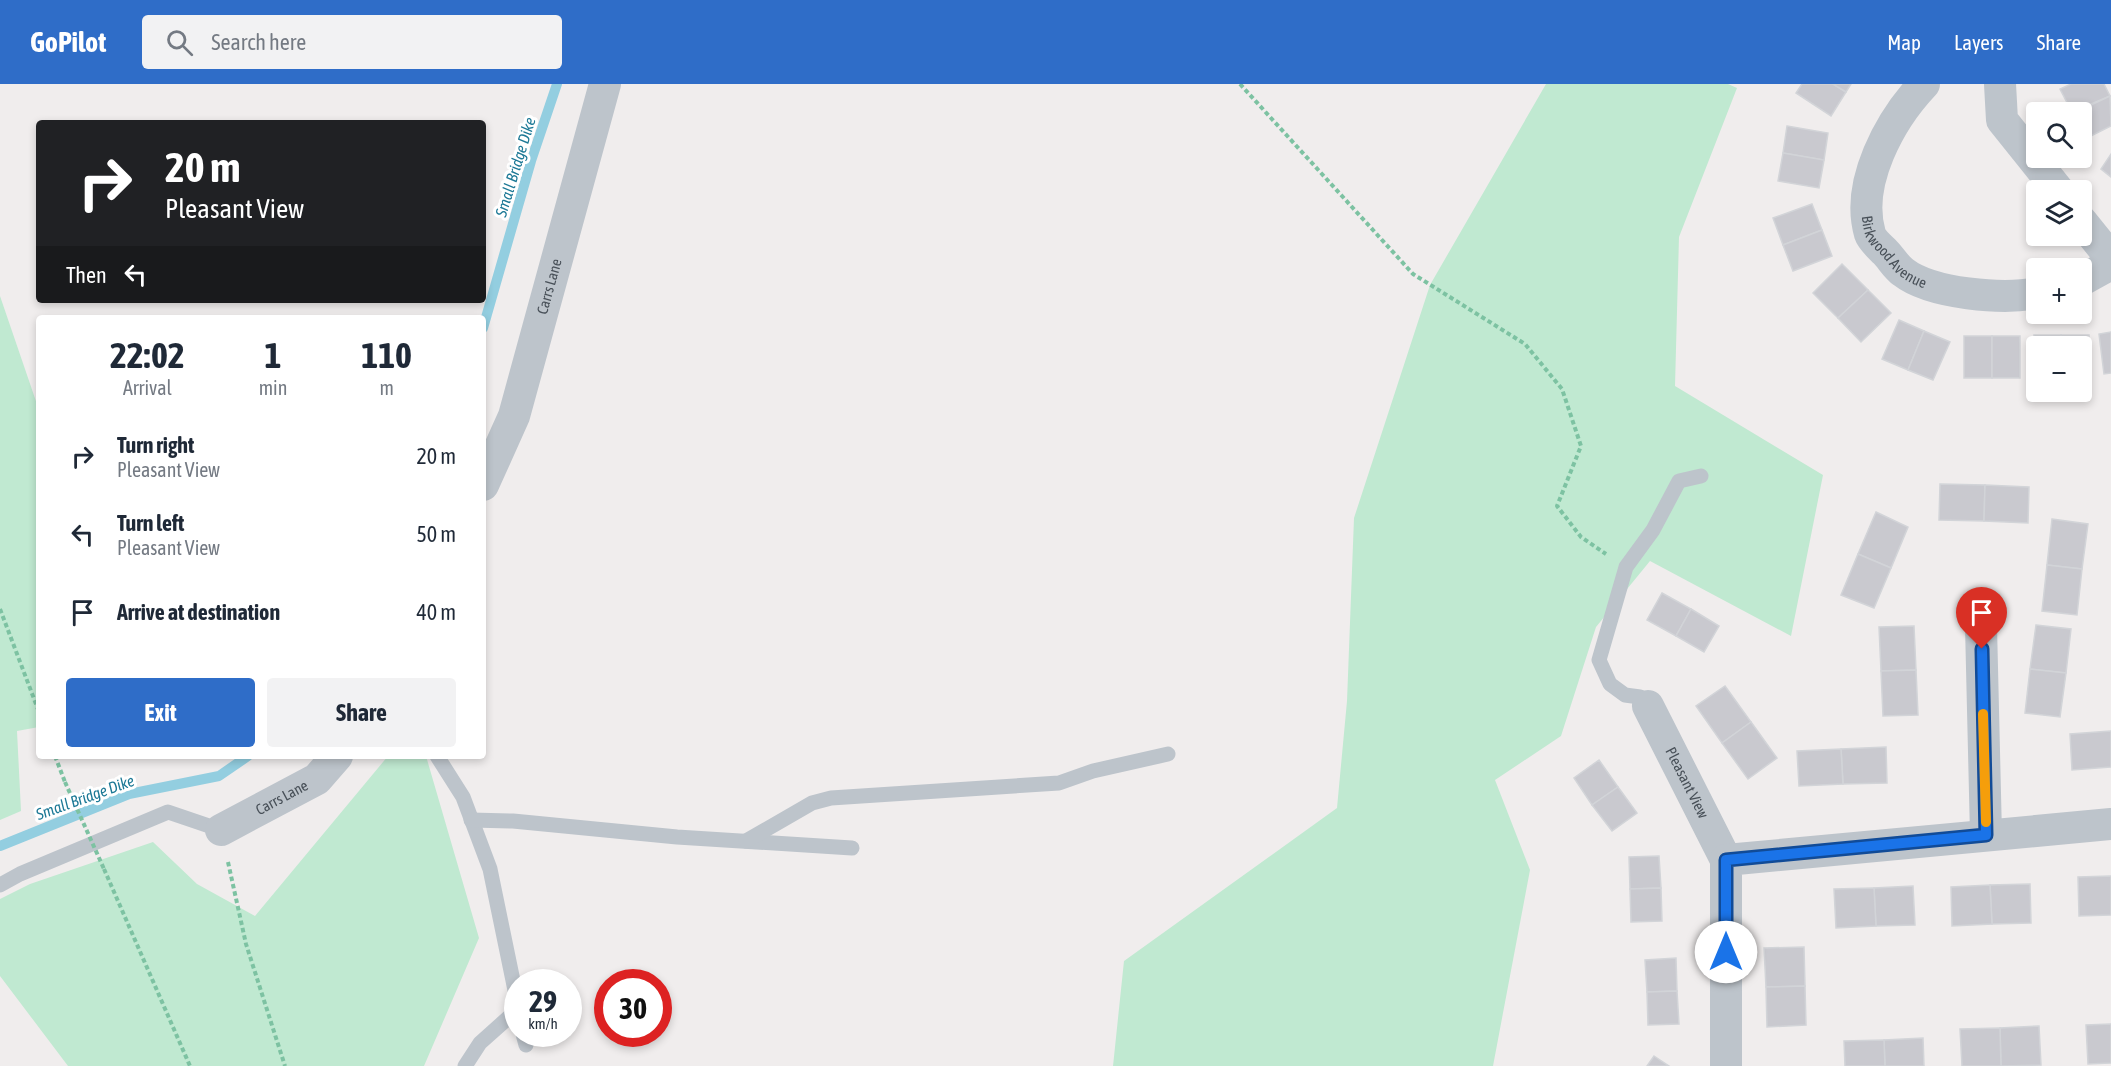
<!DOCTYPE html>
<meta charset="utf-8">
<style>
:root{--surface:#fff;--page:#f2f2f3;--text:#1f2937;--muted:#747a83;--accent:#2f6dc8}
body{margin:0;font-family:"Asap Condensed",sans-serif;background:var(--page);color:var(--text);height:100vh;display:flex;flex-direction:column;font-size:22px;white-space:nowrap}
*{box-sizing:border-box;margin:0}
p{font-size:20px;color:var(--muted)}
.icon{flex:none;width:33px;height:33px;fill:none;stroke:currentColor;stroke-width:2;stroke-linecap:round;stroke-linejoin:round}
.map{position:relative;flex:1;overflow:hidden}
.side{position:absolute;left:36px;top:231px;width:450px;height:444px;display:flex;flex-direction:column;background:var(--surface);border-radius:6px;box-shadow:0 3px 9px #0003}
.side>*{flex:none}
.top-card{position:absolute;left:36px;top:36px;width:450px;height:183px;border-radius:6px;box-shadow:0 3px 9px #0003;background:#202124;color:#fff;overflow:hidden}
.controls{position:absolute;left:2026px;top:18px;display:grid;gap:12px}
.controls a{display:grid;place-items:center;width:66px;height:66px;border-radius:6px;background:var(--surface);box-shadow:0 3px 9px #0003;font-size:30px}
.speed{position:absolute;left:504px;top:885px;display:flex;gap:12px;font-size:30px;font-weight:700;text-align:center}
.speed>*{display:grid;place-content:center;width:78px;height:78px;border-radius:50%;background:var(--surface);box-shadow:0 3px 9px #0003;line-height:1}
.speed small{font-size:15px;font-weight:400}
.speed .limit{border:9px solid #d22;background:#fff;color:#111}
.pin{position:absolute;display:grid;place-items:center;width:51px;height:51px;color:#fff;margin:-62px -26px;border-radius:50% 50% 50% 0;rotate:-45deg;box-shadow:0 0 6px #0007}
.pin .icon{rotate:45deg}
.me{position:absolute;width:66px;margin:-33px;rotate:0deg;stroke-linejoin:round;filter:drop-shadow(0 0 4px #0008)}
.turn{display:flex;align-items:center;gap:21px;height:126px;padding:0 30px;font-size:27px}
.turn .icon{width:78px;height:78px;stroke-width:2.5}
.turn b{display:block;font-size:42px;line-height:51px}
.then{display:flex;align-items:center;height:57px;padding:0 30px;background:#0003;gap:12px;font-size:22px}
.eta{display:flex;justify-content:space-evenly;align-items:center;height:102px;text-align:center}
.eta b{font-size:36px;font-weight:700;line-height:42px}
.primary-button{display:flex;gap:12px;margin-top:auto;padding:12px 30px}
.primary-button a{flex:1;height:69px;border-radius:6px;background:var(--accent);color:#fff;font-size:24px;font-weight:700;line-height:69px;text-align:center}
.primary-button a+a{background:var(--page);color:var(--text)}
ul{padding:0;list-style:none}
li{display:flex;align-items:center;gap:18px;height:78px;padding:0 30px}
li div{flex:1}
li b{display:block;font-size:22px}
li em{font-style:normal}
header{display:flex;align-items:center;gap:36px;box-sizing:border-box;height:84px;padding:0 30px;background:var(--accent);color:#fff}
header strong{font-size:28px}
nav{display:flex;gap:33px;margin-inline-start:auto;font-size:21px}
.search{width:420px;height:54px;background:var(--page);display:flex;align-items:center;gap:15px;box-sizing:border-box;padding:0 21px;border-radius:6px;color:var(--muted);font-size:22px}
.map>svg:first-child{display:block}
.green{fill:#c0e9d1}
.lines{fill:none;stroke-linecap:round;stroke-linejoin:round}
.stream{stroke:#93cee0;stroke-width:10}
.building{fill:#c9c9cf;stroke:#d2d4d8;stroke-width:1.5}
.path{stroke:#7dc2a2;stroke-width:4;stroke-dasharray:4.5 3;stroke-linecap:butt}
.service{stroke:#bdc4cb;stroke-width:15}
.minor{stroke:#bdc4cb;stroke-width:32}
.path-bridge{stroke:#7dc2a2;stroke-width:4;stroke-dasharray:4.5 3;stroke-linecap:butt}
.route-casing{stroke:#114b97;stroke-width:15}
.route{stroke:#1a73e8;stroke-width:10}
.slow{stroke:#f59e0b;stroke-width:10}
.labels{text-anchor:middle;stroke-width:6;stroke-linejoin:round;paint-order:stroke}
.street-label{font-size:15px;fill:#485058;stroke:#fff}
.water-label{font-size:16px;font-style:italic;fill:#1d7996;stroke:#fff}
</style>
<header>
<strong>GoPilot</strong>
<div class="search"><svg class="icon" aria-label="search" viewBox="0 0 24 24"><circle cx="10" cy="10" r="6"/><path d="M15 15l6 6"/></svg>Search here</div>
<nav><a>Map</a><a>Layers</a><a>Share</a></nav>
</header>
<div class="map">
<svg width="2111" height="982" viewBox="0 0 2111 982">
<rect width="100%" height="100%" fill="#f0eded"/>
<g class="green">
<path d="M1546,0H1728L1737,4L1679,153L1675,302L1823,391L1791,552L1650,477L1596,543L1561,652L1495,696L1530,786L1493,982H1113L1124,877L1337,724L1347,617L1354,434L1430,201Z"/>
<path d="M0,212L39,326V643L17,647L21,727L0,736Z"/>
<path d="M388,672H426L479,854L424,982H68L0,892V815L30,800L153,758L197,800L255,832Z"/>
</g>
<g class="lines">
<g class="stream">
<path d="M483,244L531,77L557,0"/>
<path d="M0,762L129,710L219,692L248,672"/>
</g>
</g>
<g class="building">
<path d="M1802,0H1833L1846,8L1831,32L1796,9Z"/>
<path d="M1833,0H1851L1846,8Z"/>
<path d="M2071,0H2104L2110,12L2072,28L2060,5Z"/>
<path d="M2110,12L2111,42L2085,55L2082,48V28H2076Z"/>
<path d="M1787,42L1828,49L1824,76L1783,69Z"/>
<path d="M1783,69L1824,76L1819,104L1778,97Z"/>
<path d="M2111,70V93L2101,85Z"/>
<path d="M1812,120L1822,146L1783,161L1773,134Z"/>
<path d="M1822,146L1832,172L1793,187L1783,161Z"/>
<path d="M1842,180L1868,206L1838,234L1813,209Z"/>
<path d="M1868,206L1891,229L1861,258L1838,234Z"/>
<path d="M1899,236L1924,247L1908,286L1882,275Z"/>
<path d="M1924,247L1950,258L1933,296L1908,286Z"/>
<path d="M2111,248V289L2104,290L2099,250Z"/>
<path d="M2034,251H2061V262H2037V293H2034Z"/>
<path d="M2061,251H2089V292H2082V262H2061Z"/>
<rect x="1964" y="252" width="28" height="42"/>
<rect x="1992" y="252" width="28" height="42"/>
<path d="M1940,400L1985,401L1984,437L1939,436Z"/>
<path d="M1985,401L2029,403L2028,439L1984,437Z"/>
<path d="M1876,428L1908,443L1891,484L1858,470Z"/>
<path d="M2052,435L2088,440L2082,485L2047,481Z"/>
<path d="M1858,470L1891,484L1874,524L1841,511Z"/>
<path d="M2047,481L2082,485L2077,531L2042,527Z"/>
<path d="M1662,509L1691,525L1676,552L1647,536Z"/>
<path d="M1691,525L1719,542L1704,568L1676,552Z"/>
<path d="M2036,541L2071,545L2066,589L2030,585Z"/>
<path d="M1914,542L1916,586L1881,587L1879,543Z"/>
<path d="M2030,585L2066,589L2060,633L2025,629Z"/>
<path d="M1916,586L1918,631L1883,632L1881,587Z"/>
<path d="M1725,602L1751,638L1722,659L1696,622Z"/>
<path d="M1751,638L1777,674L1748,695L1722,659Z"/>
<path d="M2111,647V683L2072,686L2070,650Z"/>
<path d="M1886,663L1887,699L1843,700L1841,665Z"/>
<path d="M1841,665L1843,700L1799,702L1797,667Z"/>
<path d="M1599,676L1618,703L1592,721L1574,694Z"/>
<path d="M1618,703L1637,729L1612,747L1592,721Z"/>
<path d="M1659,772L1661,804L1630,805L1629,773Z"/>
<path d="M2111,792V831L2079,832L2078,793Z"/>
<path d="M2030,800L2031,839L1992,840L1990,801Z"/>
<path d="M1990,801L1992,840L1952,842L1951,803Z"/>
<path d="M1913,802L1915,841L1876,842L1874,804Z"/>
<path d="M1661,804L1662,837L1631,838L1630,805Z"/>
<path d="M1874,804L1876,842L1836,844L1834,805Z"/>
<path d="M1804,863L1805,902L1766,903L1764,864Z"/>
<path d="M1676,874L1677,907L1647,908L1645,876Z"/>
<path d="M1805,902L1806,941L1767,943L1766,903Z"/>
<path d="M1677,907L1679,940L1648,941L1647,908Z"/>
<path d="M2111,940V979L2088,980L2086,941Z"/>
<path d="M2039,942L2041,981L2001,982L2000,944Z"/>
<path d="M2000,944L2001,982H1962L1960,945Z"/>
<path d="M1923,954L1924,982H1885L1884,956Z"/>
<path d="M1884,956L1885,982H1845L1844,957Z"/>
<path d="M1654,972L1669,982H1647Z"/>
</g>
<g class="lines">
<g class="path">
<path d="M1240,0L1413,190L1525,260L1562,305L1581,362L1557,422L1581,453L1606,470"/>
<path d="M0,525L39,628"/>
<path d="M55,672L65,698"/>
<path d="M228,778L246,860L285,982"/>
<path d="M104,785L190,982"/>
</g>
<g class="service">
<path d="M1648,622L1640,613L1625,611L1610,600L1599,576L1626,483L1653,446L1679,397L1701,392"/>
<path d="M437,672L463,713L490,785L518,921"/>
<path d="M471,736L513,737L677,753L852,764"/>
<path d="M746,757L812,719L831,714L1059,699L1093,687L1168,670"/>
<path d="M0,801L20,790L168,728L221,746"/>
<path d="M523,950L526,961"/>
<path d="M465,982L480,959L518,925"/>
</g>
<g class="minor">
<path id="s1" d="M1924,0C1890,36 1855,99 1870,150C1872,156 1880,163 1885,168C1891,174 1896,183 1903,188C1931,210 2004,216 2037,209"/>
<path d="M2000,0L2002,36L2058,106"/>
<path d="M2082,138L2111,174"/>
<path d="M2082,196L2111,180"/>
<path id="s2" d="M483,401L514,332L605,0"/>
<path d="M1981,542L1986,751"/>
<path id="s3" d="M1648,622L1726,776"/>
<path id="s4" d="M221,746L317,695L337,672"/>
<path d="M1726,982V776L2111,740"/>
</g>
<path class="path-bridge" d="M65,698L104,785"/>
</g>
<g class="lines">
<defs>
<path id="route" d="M1726,868V776L1986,751L1982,565"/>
</defs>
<use href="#route" class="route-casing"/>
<use href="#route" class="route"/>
<path class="slow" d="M1983,630L1986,738"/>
</g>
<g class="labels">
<g class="street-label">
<text dy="5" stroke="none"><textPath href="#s1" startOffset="195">Birkwood Avenue</textPath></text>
<text dy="5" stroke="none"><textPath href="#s2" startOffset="210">Carrs Lane</textPath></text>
<text dy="5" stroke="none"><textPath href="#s3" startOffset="86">Pleasant View</textPath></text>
<text dy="5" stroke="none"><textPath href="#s4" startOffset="69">Carrs Lane</textPath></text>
</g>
<g class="water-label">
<text transform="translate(515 83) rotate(-73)" y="6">Small Bridge Dike</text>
<text transform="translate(85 713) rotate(-20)" y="6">Small Bridge Dike</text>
</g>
</g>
</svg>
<div class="controls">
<a><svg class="icon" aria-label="search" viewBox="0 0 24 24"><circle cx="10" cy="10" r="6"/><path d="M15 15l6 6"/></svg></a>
<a><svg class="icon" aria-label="layers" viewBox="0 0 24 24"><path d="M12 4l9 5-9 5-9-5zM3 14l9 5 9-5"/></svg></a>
<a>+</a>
<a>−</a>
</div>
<div class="speed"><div>29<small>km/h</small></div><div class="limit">30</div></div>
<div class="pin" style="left:1982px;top:565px;background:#d93025"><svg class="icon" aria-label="arrive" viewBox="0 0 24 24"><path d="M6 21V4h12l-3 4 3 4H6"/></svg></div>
<svg class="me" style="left:1726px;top:868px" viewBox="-20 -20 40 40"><circle r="19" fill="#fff"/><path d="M0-13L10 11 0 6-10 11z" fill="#1a73e8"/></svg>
<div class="top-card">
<div class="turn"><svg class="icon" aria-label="right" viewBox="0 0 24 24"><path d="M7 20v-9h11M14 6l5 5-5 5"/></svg><div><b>20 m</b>Pleasant View</div></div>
<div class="then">Then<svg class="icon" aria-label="left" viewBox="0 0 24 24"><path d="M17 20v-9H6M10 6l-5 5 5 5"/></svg></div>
</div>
<section class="side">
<div class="eta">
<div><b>22:02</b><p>Arrival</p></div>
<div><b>1</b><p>min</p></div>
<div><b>110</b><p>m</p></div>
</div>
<ul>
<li><svg class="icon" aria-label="right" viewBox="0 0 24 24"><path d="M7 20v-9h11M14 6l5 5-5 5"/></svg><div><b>Turn right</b><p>Pleasant View</p></div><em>20 m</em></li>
<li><svg class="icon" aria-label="left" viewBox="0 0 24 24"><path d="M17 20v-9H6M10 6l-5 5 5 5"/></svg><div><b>Turn left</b><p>Pleasant View</p></div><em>50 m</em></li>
<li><svg class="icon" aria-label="arrive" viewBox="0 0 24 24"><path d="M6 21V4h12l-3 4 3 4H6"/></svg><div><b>Arrive at destination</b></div><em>40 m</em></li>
</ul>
<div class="primary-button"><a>Exit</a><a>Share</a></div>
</section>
</div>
